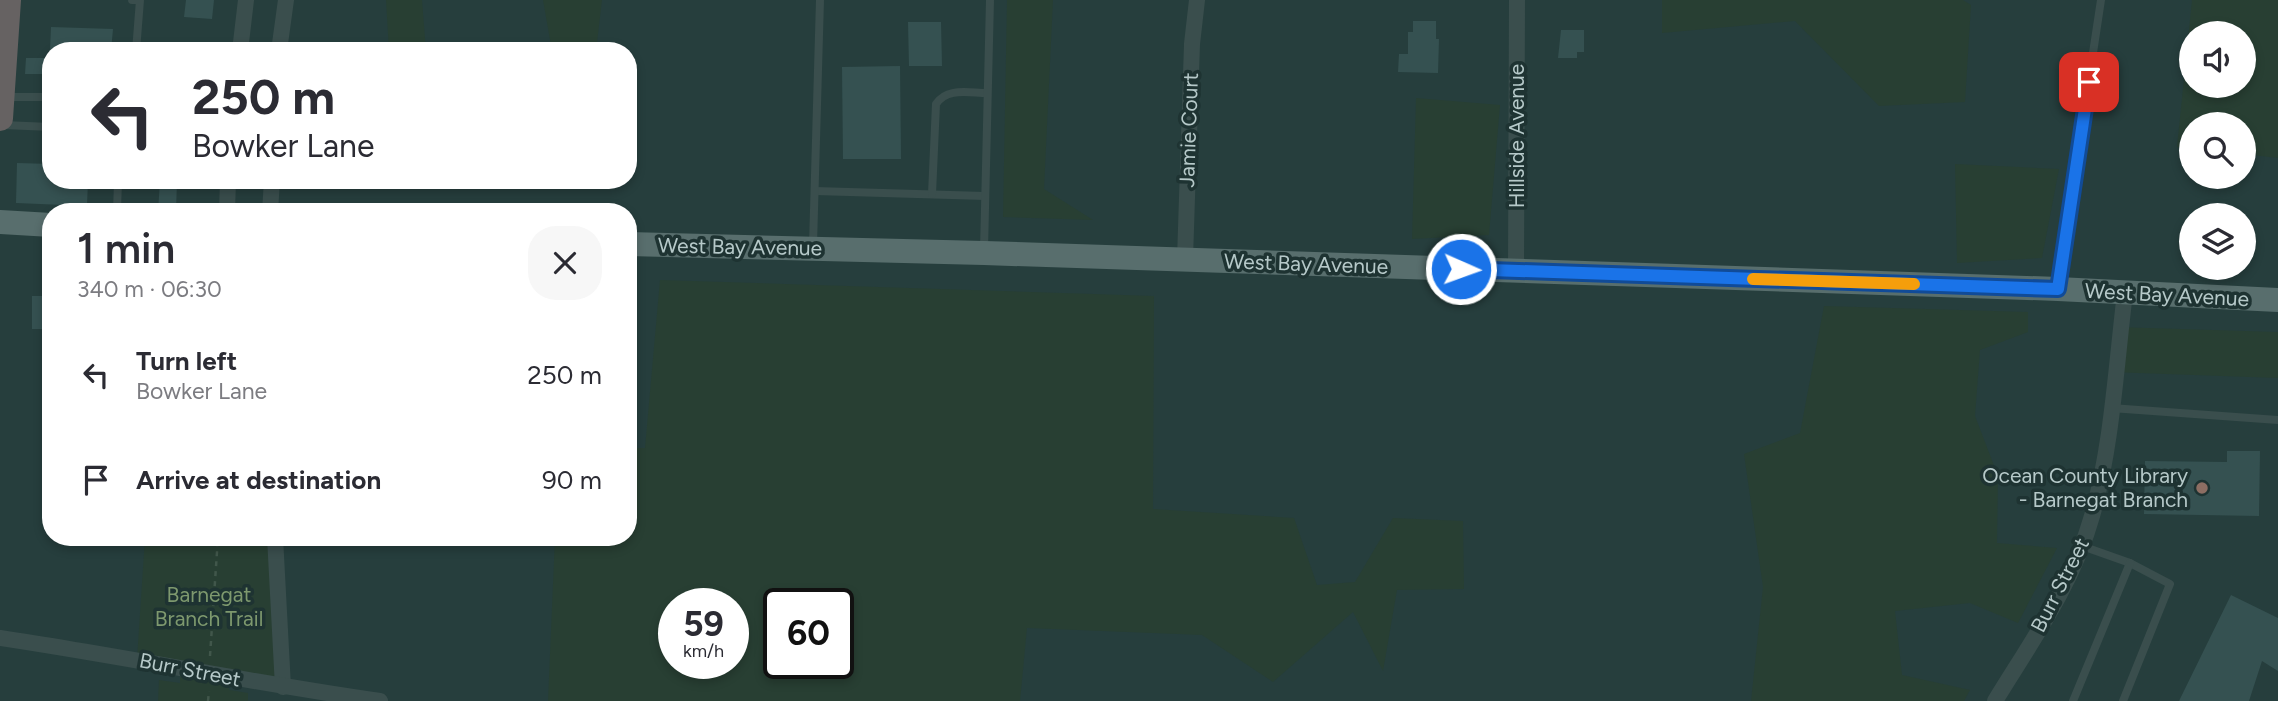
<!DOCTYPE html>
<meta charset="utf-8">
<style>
:root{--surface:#fff;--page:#f7f7f7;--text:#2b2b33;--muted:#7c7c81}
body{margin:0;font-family:Figtree,sans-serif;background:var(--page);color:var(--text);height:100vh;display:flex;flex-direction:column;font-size:26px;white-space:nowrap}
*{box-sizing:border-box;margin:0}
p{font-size:23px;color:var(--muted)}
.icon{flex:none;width:38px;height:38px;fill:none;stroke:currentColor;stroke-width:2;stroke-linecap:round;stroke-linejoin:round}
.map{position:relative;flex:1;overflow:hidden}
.sheet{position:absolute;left:42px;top:203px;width:595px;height:343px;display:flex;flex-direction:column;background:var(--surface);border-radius:28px;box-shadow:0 4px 10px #0003}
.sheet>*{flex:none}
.hud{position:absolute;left:42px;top:42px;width:595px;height:147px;border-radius:28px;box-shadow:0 4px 10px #0003;background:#fff;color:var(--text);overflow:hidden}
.tools{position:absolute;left:2179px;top:21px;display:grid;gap:14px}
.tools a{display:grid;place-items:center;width:77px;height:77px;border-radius:50%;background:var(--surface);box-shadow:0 4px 10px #0003;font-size:35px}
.speed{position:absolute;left:658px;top:588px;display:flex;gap:14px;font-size:35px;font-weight:700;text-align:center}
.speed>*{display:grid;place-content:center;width:91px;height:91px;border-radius:50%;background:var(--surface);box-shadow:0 4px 10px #0003;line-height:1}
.speed small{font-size:18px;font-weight:400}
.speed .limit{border:4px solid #111;border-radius:10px;background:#fff;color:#111}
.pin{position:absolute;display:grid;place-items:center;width:60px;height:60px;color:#fff;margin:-30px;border-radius:14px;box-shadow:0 4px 10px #0006}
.me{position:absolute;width:77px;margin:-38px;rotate:92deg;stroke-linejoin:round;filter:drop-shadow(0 0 5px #0008)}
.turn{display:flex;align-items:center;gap:24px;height:147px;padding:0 35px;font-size:32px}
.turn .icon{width:91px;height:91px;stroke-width:2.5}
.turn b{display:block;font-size:49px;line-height:60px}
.round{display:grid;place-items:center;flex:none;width:74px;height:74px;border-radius:28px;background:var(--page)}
.head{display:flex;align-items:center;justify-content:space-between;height:119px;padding:0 35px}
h1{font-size:42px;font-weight:600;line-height:52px}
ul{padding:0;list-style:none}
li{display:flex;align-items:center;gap:21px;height:105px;padding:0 35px}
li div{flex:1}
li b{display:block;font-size:26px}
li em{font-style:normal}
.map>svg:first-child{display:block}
.green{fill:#283f33;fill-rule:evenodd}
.building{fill:#355151}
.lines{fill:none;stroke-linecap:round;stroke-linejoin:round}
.path{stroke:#41574b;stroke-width:2.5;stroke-dasharray:5 5;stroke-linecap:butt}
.service{stroke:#3a4e4d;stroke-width:8}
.minor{stroke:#3a4e4d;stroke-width:16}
.primary{stroke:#586e6d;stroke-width:24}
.trunk{stroke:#666262;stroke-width:26}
.route-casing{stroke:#114b97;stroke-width:18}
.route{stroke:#1a73e8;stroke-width:12}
.slow{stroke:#f59e0b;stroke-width:12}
.education-dot{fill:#8d6e63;stroke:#1e3332;stroke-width:2.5}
.labels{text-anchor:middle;stroke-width:7;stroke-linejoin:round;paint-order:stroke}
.street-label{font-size:21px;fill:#b6c9c9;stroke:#1e3332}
.poi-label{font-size:21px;fill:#b6c9c9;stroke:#1e3332;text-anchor:end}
.park-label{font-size:21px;fill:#7e996e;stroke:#1e3332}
</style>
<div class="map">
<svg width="2278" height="701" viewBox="0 0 2278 701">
<rect width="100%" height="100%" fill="#263e3d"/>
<g class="green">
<path d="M386,0H422L426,51H389Z"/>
<path d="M543,0H602L596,51H552Z"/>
<path d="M1007,0H1053L1044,189L1093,220L1003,217Z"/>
<path d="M1662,0H1963L1971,5L1965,102L1879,106L1795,21L1662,33Z"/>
<path d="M2192,0H2278V158L2244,154V124H2191V149L2177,147ZM2191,33H2244V86H2191Z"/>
<path d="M1416,98L1500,105L1489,235L1412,239Z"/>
<path d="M1955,164L2059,169L2042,258L1957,263Z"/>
<path d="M660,280L1154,296L1153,509L1294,518L1317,585L1355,582L1393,518L1463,521L1464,589L1397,590L1383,671L1353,612L1273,682L1202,635L1027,628L1020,701H548L555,537H628V448H645ZM674,604H733V663H674ZM779,604H838V663H779Z"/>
<path d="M1824,306L2028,312V332L1980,350L1975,416L1998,476L1997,543L2057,548L2018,623L1970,603L1895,611L1902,675L1970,690L1964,701H1751L1763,587L1744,454L1800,433Z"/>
<path d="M2115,327L2278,332V378L2110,372Z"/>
<path d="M145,537H275L283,687L230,679L229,690L248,693V701H158L159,680L180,683V670L137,659Z"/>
</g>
<g class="building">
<path d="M186,0H214L212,19L184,17Z"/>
<path d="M1413,21H1436V39H1439L1438,73L1398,72L1399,54H1408V32H1413Z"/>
<path d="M908,22H941L942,66H909Z"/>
<path d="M51,27L113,29L111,51H50Z"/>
<path d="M1561,30H1584V52H1577V58H1558Z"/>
<path d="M26,58H51V74H25Z"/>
<path d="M900,66L901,159H843L842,67Z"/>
<path d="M17,163L51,164V180H88L87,206L16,203Z"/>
<path d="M160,180H177L176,212H158Z"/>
<rect x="32" y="296" width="19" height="33"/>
<path d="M2227,451H2260L2259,516L2144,514L2145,461L2227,462Z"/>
<path d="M2231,595L2278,618V671L2262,661L2249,701H2179Z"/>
</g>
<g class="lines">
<g class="path">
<path d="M210,656L218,537"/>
<path d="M208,701L209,691"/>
</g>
<g class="service">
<path d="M132,0H140L136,51"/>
<path d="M4,97H51"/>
<path d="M3,125L51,127"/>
<path d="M815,191L985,196"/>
<path d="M932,194L936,104C947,87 969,93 987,93"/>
<path d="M117,212L118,180"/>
<path d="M813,245L820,0"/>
<path d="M984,250L990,0"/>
<path d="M2058,284L2101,0"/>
<path d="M2111,408L2278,420"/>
<path d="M2082,546L2130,563L2170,584L2123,701"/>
<path d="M2073,701L2130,563"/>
</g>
<g class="minor">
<path d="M240,51L246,0"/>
<path d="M279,51L286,0"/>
<path d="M227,212L228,180"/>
<path d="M270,212L272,180"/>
<path d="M1185,259L1192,44L1197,0"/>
<path d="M1516,271L1517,0"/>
<path d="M275,537L283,687"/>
<path d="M0,638C127,657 253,683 380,701"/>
<path d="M1995,701C2031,642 2073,584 2092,516C2112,446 2116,366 2125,293"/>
</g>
<g class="primary">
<path d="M0,222L51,225"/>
<path d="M628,244L984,253L1676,276L2058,289L2278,300"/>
</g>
<path class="trunk" d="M0,118L8,0"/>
</g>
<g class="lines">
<defs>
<path id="route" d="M1461,269L2058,289L2089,82"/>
</defs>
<use href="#route" class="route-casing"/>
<use href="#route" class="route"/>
<path class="slow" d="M1753,279L1914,284"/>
</g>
<circle class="education-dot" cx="2202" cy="488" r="7"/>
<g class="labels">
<g class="street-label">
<text transform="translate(1189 130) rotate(-88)" y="7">Jamie Court</text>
<text transform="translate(1517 136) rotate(-90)" y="7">Hillside Avenue</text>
<text transform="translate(740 247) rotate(1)" y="7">West Bay Avenue</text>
<text transform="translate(1306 264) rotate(2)" y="7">West Bay Avenue</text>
<text transform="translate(2167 295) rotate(3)" y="7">West Bay Avenue</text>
<text transform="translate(2060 585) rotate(-63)" y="7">Burr Street</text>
<text transform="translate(190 670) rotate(11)" y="7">Burr Street</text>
</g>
<g class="poi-label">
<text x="2188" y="483">Ocean County Library<tspan x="2188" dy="24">- Barnegat Branch</tspan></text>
</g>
<g class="park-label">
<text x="209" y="602">Barnegat<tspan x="209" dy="24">Branch Trail</tspan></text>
</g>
</g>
</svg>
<div class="tools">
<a><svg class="icon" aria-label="sound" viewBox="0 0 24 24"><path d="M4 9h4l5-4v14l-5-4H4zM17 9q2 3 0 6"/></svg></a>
<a><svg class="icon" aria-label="search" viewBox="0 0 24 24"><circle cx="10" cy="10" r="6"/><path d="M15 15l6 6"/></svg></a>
<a><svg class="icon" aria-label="layers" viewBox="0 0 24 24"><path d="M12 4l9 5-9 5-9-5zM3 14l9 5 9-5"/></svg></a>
</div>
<div class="speed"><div>59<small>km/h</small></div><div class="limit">60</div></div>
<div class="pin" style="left:2089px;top:82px;background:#d93025"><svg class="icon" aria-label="arrive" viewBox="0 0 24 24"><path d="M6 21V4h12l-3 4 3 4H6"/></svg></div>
<svg class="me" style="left:1461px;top:269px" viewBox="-20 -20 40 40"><circle r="17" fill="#1a73e8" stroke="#fff" stroke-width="3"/><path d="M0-11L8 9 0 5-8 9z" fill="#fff"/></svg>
<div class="hud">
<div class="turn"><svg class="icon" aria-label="left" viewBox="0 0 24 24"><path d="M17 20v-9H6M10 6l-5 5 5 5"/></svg><div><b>250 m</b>Bowker Lane</div></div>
</div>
<section class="sheet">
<div class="head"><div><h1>1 min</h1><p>340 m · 06:30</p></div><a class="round"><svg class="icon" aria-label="close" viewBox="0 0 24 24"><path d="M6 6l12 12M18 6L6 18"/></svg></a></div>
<ul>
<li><svg class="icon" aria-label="left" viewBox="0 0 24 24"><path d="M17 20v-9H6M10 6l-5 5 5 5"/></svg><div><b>Turn left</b><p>Bowker Lane</p></div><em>250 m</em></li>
<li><svg class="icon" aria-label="arrive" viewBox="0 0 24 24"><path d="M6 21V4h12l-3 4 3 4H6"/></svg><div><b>Arrive at destination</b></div><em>90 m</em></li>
</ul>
</section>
</div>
